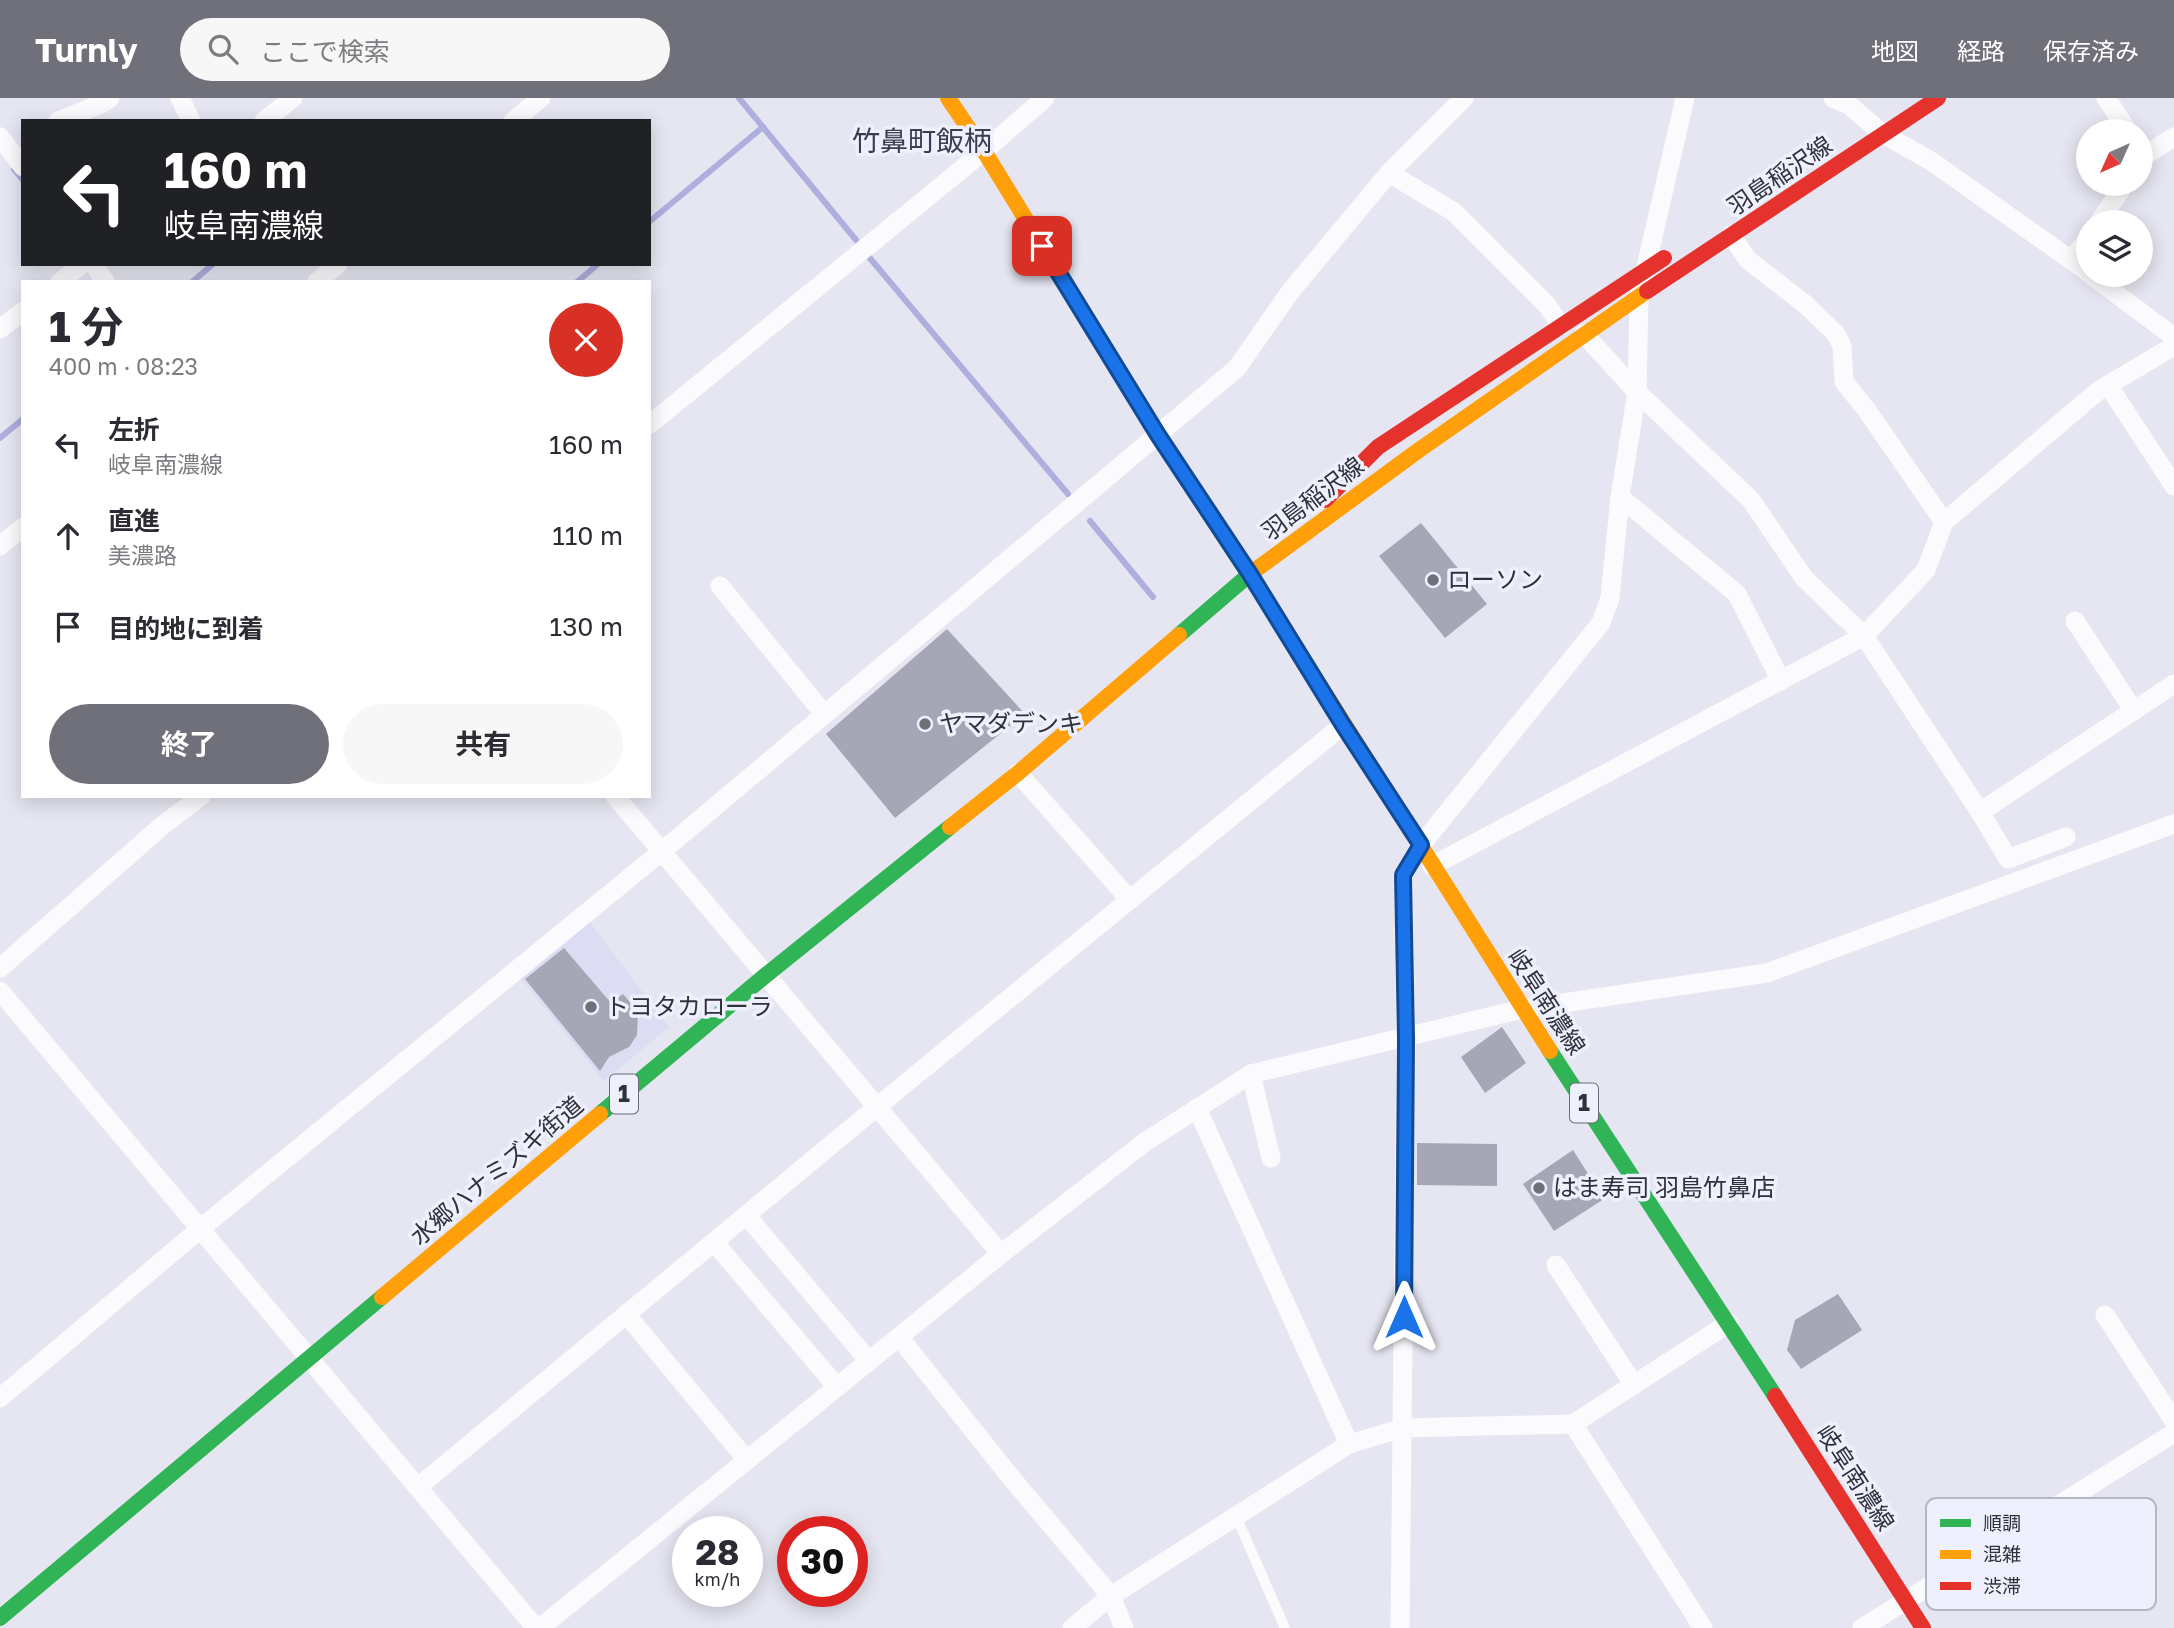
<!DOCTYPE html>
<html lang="ja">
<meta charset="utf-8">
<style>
:root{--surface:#fff;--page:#f7f7f7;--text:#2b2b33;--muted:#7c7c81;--accent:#70707a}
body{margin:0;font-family:"Golos Text","Noto Sans JP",sans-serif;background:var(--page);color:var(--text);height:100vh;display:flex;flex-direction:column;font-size:26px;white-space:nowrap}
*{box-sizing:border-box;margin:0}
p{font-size:23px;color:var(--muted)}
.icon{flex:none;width:38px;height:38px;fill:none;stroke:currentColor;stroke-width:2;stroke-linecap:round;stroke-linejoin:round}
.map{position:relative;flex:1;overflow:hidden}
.sheet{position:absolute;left:21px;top:182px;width:630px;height:518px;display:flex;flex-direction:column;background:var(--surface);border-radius:0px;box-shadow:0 4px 18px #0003}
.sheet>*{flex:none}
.banner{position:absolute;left:21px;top:21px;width:630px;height:147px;border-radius:0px;box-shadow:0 4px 18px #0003;background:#202124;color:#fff;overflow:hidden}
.needle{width:46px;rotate:225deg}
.buttons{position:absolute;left:2076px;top:21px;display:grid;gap:14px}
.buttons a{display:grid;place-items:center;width:77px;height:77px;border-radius:50%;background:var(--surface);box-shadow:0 4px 18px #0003;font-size:35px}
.speed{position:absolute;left:672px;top:1418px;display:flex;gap:14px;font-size:35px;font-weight:700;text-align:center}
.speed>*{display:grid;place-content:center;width:91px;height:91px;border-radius:50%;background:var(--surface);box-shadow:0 4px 18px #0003;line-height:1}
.speed small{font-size:18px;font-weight:400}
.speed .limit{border:10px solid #d22;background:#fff;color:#111}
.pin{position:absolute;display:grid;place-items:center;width:60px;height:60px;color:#fff;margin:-30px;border-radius:14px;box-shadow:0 4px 10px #0006}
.me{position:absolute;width:77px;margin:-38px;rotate:0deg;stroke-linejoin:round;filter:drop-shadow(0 0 5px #0008)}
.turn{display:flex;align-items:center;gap:24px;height:147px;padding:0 28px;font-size:32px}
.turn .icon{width:91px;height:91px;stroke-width:2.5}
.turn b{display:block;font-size:49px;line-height:60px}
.round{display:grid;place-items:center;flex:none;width:74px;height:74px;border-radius:37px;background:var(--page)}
.head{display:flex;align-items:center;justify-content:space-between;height:119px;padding:0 28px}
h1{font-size:42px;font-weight:700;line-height:52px}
.primary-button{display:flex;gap:14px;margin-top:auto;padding:14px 28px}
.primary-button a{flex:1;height:80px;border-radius:42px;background:var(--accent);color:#fff;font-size:28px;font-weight:700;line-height:80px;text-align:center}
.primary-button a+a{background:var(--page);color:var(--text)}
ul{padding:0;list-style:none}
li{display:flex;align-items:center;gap:21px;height:91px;padding:0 28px}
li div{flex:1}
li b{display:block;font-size:26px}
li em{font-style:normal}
header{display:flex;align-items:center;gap:42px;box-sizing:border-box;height:98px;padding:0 35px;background:var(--accent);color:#fff}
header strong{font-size:33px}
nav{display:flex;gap:38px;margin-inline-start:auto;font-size:24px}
.search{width:490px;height:63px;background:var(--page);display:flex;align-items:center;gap:18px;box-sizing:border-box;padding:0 24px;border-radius:38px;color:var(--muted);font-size:26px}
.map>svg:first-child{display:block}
.built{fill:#dcddf2}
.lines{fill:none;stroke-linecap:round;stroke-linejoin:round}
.stream{stroke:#aeaedf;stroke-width:6}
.building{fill:#a6a6b7}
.lane{stroke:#fbfbfd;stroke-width:10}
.street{stroke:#fbfbfd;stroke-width:19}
.fast{stroke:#30b455;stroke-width:16}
.slow{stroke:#ff9f0a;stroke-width:16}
.jam{stroke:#e5322d;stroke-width:16}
.route-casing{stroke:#114b97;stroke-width:18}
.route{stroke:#1a73e8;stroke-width:12}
.poi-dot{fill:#70707a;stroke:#eff0fd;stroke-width:2.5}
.labels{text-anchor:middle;stroke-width:7;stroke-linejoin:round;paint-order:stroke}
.shield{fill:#eff0fd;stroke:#696a74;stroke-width:2}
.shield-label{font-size:23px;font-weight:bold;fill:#303139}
.street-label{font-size:24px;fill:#303139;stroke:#eff0fd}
.poi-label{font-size:24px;fill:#303139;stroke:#eff0fd;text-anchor:start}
.quarter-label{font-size:28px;fill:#3d3d4f;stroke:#eff0fd}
.key{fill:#eff0fd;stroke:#b6b7c2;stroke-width:2}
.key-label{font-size:19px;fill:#303139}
</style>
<header>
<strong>Turnly</strong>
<div class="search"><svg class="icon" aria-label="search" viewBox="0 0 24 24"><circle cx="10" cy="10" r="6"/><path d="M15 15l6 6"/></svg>ここで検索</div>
<nav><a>地図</a><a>経路</a><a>保存済み</a></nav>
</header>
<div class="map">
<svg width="2174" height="1530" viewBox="0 0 2174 1530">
<rect width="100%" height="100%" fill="#e6e6f2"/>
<path class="built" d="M588,822L669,929L604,983L518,877Z"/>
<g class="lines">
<g class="stream">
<path d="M739,0L856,142"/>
<path d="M14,71L23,82"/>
<path d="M649,124L763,29"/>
<path d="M869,159L1068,396"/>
<path d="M192,184L213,166"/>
<path d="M577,184L598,166"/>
<path d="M0,340L23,321"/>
<path d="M1090,423L1153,499"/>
</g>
</g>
<g class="building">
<path d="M1421,425L1487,506L1445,540L1379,458Z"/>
<path d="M947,531L1025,616L895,720L826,636Z"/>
<path d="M564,850L611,905L623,896L638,914L637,937L629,949L609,959L600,973L525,881Z"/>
<path d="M1502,929L1526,965L1485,995L1461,959Z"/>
<path d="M1417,1045L1497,1046V1088L1417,1087Z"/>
<path d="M1573,1052L1604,1101L1554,1133L1523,1086Z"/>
<path d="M1838,1196L1862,1232L1801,1271L1787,1252L1795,1222Z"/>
</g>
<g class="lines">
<path class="lane" d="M1236,1418L1285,1530"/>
<g class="street">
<path d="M180,0L191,23"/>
<path d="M1833,0L1849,7L1883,36L1931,63L2088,174"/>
<path d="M2106,0L2128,33"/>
<path d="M58,23L101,6L110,0"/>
<path d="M264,23L293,0"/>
<path d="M513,23L541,0"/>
<path d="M0,39L23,69"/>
<path d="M2144,58L2174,39"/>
<path d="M1389,75L1454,114L1547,207L1561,228"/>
<path d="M2099,124L2125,86"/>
<path d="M1731,137L1748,162L1805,206L1836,236L1842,248L1844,284L1866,311L1944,424"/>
<path d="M2072,162L2088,140"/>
<path d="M94,166L105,184"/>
<path d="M2091,177L2174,239"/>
<path d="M60,184L82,166"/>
<path d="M317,184L338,166"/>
<path d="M0,231L23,213"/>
<path d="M1584,236L1637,294L1751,402L1804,480L1864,538L1980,714L2008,761L2066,739"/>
<path d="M2108,287L2174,388"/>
<path d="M649,327L984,53L1045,0"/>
<path d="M1620,399L1737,496L1781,583"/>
<path d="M0,448L23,429"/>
<path d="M720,488L824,616"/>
<path d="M2075,523L2134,613"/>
<path d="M1018,675L1130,802"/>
<path d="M615,698L1001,1156"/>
<path d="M1980,714L2174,586"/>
<path d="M1432,768L1864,538L1926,472L1944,424L2098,293L2174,248"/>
<path d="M0,870L163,727L201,698"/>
<path d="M0,893L536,1530"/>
<path d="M1251,976L1271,1060"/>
<path d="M1197,1010L1349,1346"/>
<path d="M746,1117L869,1263"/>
<path d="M714,1144L837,1289"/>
<path d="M1556,1167L1634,1287"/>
<path d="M626,1216L747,1362"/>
<path d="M2105,1217L2174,1323"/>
<path d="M899,1239L1013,1382L1111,1498L1124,1530"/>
<path d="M0,1300L200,1131L661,754L1237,270L1290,194L1389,75L1464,0"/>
<path d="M1573,1326L1729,1225"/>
<path d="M418,1389L878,1008L1343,627"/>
<path d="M540,1530L1001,1156L1145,1044L1251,976L1522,911L1767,875L2174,726"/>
<path d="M1072,1530L1111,1498L1349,1346L1403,1330L1573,1326L1703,1530"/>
<path d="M1400,1530L1406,941L1403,777L1421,747L1601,525L1610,500L1620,399L1637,294L1639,199L1685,0"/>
<path d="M1862,1530L2174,1335"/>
</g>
<g class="fast">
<path d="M1106,252L1158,337L1280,524"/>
<path d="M1179,537L1250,476"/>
<path d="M1550,953L1775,1298"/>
<path d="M600,1016L766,877L950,729"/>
<path d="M0,1520L382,1199"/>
</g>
<g class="slow">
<path d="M948,0L984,53L1106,252"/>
<path d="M1250,476L1419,352L1647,193"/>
<path d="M1280,524L1550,953"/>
<path d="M950,729L1018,675L1179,537"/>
<path d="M382,1199L600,1016"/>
</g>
<g class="jam">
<path d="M1647,193L1938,0"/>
<path d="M1325,402L1378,349L1664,160"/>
<path d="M1775,1298L1923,1530"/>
</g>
</g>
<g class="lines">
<defs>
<path id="route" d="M1042,148L1158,337L1250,476L1343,627L1421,747L1403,777L1406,941L1404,1219"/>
</defs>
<use href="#route" class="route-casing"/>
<use href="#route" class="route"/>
</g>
<g class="poi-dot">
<circle cx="1433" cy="482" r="7"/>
<circle cx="925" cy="626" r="7"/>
<circle cx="591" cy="909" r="7"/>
<circle cx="1539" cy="1090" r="7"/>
</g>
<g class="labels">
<g class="shield">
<rect x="610" y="976.5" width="28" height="39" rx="5"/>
<rect x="1570" y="985.5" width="28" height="39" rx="5"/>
</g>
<g class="shield-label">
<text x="624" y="1004">1</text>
<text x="1584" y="1013">1</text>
</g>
<g class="street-label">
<text transform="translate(1780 78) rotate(-34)" y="8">羽島稲沢線</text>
<text transform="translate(1313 401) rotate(-37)" y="8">羽島稲沢線</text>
<text transform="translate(1546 904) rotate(57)" y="8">岐阜南濃線</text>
<text transform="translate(497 1073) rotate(-40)" y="8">水郷ハナミズキ街道</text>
<text transform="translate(1855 1380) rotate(57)" y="8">岐阜南濃線</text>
</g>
<g class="poi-label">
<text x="1447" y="490">ローソン</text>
<text x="939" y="634">ヤマダデンキ</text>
<text x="605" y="917">トヨタカローラ</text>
<text x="1553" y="1098">はま寿司 羽島竹鼻店</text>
</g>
<g class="quarter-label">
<text x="922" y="53">竹鼻町飯柄</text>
</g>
</g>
<rect x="1926" y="1400" width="230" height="112" rx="10" class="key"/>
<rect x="1940" y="1421" width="31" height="8" fill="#30b455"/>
<rect x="1940" y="1452" width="31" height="9" fill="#ff9f0a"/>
<rect x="1940" y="1484" width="31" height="8" fill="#e5322d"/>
<g class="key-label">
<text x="1983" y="1432">順調</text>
<text x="1983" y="1463">混雑</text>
<text x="1983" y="1495">渋滞</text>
</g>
</svg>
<div class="buttons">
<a><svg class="needle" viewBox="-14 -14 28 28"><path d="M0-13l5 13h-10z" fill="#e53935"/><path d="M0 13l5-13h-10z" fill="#7c7c81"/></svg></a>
<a><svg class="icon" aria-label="layers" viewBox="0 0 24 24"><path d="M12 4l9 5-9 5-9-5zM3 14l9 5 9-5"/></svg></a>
</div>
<div class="speed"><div>28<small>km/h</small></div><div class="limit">30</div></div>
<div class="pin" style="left:1042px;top:148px;background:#d93025"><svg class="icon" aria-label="arrive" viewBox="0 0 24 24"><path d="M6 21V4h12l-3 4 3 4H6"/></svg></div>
<svg class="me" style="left:1404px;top:1219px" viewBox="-20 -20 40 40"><path d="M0-17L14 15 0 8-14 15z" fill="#1a73e8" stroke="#fff" stroke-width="4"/></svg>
<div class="banner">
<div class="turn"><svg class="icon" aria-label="left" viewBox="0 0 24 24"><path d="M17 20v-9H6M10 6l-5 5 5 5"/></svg><div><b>160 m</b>岐阜南濃線</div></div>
</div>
<section class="sheet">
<div class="head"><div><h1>1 分</h1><p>400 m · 08:23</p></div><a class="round" style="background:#d93025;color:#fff"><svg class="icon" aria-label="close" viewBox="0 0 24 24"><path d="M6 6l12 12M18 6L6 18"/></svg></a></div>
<ul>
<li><svg class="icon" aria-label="left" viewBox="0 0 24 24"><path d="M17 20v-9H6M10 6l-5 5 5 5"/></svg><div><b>左折</b><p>岐阜南濃線</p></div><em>160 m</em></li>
<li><svg class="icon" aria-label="ahead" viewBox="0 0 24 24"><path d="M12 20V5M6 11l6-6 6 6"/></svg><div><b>直進</b><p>美濃路</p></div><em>110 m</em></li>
<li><svg class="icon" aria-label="arrive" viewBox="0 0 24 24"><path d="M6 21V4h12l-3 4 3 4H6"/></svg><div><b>目的地に到着</b></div><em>130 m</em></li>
</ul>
<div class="primary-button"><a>終了</a><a>共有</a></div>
</section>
</div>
